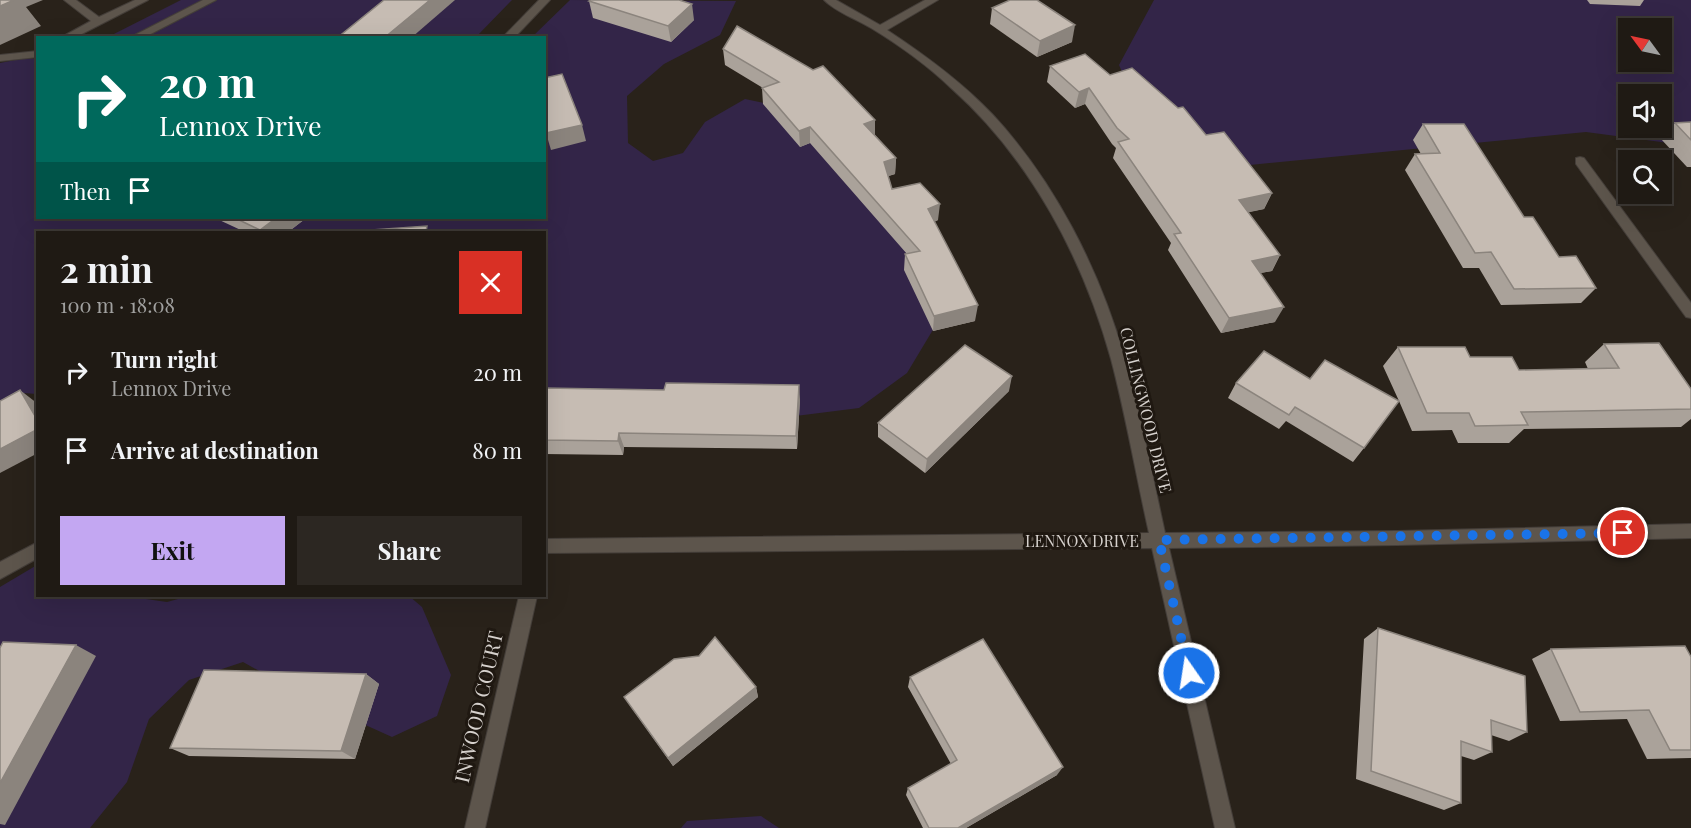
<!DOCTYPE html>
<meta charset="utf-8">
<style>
:root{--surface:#1f1a14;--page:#2c2722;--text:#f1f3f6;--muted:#a1a1a0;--line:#3c3834;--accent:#c3a7f2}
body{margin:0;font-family:"Playfair Display",serif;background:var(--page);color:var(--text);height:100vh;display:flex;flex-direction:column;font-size:22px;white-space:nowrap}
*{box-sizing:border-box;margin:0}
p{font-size:20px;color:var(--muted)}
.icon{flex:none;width:33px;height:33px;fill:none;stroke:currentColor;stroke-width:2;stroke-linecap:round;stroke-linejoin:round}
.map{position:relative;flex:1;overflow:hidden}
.drawer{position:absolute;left:36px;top:231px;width:510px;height:366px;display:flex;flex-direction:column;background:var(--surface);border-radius:0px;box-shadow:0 6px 24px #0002,0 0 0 2px var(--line)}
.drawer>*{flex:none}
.guide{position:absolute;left:36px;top:36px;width:510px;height:183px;border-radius:0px;box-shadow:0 6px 24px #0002,0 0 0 2px var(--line);background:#00695c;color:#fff;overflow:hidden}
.needle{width:39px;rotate:303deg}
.fabs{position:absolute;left:1618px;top:18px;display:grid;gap:12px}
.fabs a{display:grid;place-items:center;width:54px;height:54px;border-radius:0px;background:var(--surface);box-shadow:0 6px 24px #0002,0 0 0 2px var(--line);font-size:30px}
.pin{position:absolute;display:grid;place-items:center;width:51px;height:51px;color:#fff;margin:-26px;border:3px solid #fff;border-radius:50%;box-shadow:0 2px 6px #0007}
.me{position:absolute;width:66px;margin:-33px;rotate:347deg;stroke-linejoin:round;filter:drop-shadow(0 0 4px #0008)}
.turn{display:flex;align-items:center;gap:21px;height:126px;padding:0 24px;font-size:27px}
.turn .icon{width:78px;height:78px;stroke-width:2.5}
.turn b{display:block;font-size:42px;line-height:51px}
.then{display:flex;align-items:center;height:57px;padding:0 24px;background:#0003;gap:12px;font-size:22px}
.round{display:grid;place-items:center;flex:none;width:63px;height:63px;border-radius:0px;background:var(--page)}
.head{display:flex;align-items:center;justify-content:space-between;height:102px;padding:0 24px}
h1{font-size:36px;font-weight:700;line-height:45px}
.button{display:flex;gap:12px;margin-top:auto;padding:12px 24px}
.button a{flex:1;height:69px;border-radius:0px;background:var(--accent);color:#111;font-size:24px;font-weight:700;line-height:69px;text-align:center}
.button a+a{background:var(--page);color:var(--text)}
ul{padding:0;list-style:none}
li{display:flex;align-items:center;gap:18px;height:78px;padding:0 24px}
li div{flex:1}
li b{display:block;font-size:22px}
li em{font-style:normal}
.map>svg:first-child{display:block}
.green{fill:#332548;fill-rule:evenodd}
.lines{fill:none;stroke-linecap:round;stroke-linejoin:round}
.service-casing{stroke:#443e39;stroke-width:2}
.minor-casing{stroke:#443e39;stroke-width:2}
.service{fill:#5d554c;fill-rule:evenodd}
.minor{fill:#5d554c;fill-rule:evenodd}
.wall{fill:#aaa29a}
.shaded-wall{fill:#8b847d}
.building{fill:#c6bcb3;stroke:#8b847d;stroke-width:1.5}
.route{stroke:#1a73e8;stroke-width:10;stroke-dasharray:0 18}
.labels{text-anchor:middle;stroke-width:6;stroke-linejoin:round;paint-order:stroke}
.street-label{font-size:16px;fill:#d6d1cd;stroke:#1f1811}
.near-street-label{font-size:20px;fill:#d6d1cd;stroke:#1f1811}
</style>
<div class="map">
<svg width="1691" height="828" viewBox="0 0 1691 828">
<rect width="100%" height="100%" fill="#29221a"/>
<g class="green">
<path d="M181,0H512L476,37L106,38Z"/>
<path d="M570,0L736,1L720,35L664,64L627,96L628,143L653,161L683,153L705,122L745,99L816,114L946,308L907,373L859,408L733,424L545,408L544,232H38L37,394L23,393L0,402V63L25,58L37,59L38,218H544V38L532,37Z"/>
<path d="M1154,0H1691V146L1586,132L1230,167L1148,131L1119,65ZM1629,28H1662V62H1629ZM1629,94H1662V128H1629Z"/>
<path d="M37,565L38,596H125L167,602L189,596H409L422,607L451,675L437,716L392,737L319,704L243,662L189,680L149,719L127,782L90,828H0V587Z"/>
<path d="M761,816L779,828H681L687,821Z"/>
</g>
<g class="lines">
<defs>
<g id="service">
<path d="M64,0H76L99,17L135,0H148L74,38H60L91,21Z"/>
<path d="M203,0H216L143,38H129Z"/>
<path d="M38,51V57L0,61V55Z"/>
</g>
<g id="minor">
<path d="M539,0H550L514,38H502Z"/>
<path d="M824,0H836L880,25L925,0H938L887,30C925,55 962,82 993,115C1055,182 1099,269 1124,356C1141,414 1152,474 1165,533L1397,531L1691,524V538L1397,545L1169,548L1235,828H1215L1152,548L544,553V539L1149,533C1136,475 1126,416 1111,359C1083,258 1030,158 951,88C927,65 899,45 871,28C856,19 836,12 824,0Z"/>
<path d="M1580,157L1584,158L1691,303V318L1686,317L1576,164V158Z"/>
<path d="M38,542V558L0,579V562Z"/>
<path d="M519,596H537L485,828H465Z"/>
</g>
</defs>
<use href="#service" class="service-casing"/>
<use href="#minor" class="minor-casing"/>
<use href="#service" class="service"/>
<use href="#minor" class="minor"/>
</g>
<g class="wall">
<path d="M1587,0H1644L1640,6L1590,4Z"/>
<path d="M589,1L694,20L671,42L593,18Z"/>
<path d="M992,8L1072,42L1037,57L990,24Z"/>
<path d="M723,49L875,120V135L896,158L895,174L888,176L892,189L938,220L934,222L975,321L933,331L904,270L905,254H907L810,143L800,147L763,104L762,88H763L725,65Z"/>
<path d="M1050,66L1110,75L1206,135L1272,193L1264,209L1248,212L1280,255L1272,271L1260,273L1275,322L1221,333L1168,250L1171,243L1113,158L1116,148L1112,144L1085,104L1075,108L1047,82Z"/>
<path d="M1691,122V167H1687L1661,139L1675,123Z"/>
<path d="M1423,124L1524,217L1559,257L1596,288L1581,303L1501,305L1479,268H1463L1405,170L1415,154H1421L1413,140Z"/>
<path d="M215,218H304L305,219L288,232H245Z"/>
<path d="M1604,344L1691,389V419L1681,427L1524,429L1509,443H1458L1452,430L1412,431L1399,401L1364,448L1353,462L1286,421L1279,429L1228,398L1236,383L1310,379L1399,401L1383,366L1398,347L1470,357L1519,370L1588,369L1585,362Z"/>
<path d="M544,388L800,399L797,449L624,447L623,455L544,454Z"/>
<path d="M1009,391L925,473L878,437V423Z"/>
<path d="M1378,628L1527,732L1509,741L1491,735L1492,752L1474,760L1461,756V803L1444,810L1356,779L1364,639Z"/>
<path d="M1551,649L1691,657V758L1647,759L1627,719L1560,721L1532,659Z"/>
<path d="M366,674L379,684L355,759L189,756L170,748Z"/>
<path d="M910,677L1057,775L966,828H923L906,795L908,788L951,764L908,687Z"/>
<path d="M756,687L758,697L673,766L624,697Z"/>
</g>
<g class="shaded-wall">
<path d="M10,0H43L26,7L41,26L0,45V6Z"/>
<path d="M430,0H455L411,38H384Z"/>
<path d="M692,4L694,20L671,42L668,26Z"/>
<path d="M1075,25L1072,42L1037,57L1040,41Z"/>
<path d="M1089,88L1085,104L1075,108L1079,92Z"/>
<path d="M875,120V136L864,124Z"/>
<path d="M582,125L586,141L551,150L546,133Z"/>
<path d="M810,127V143L800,147L799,131Z"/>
<path d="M896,158L895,174L883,178L884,162Z"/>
<path d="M1272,193L1264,209L1232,216L1239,200Z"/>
<path d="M940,204L938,220L926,225L928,209Z"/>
<path d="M276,218H304L305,219L288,232H262L260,230Z"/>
<path d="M1280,255L1272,271L1244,276L1252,261Z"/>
<path d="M978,305L975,321L933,331L934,316Z"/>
<path d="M1284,307L1275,322L1221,333L1229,318Z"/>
<path d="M1012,376L1009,391L925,473L927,459Z"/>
<path d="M799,385L800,399L797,449L796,436Z"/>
<path d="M20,390L38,404V421Z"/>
<path d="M38,429V453L0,473V449Z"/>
<path d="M619,433L624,447L623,455L618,441Z"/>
<path d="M76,645L96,656L5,825L0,824V783Z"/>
<path d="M366,674L379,684L355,759L341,751Z"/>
<path d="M756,687L758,697L673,766L668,758Z"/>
<path d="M1063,767L1057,775L966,828H958Z"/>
</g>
<g class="building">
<path d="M0,0H14L0,6Z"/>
<path d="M384,0H430L384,38H337Z"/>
<path d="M591,0H679L692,4L668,26L589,1Z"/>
<path d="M1010,0H1037L1075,25L1040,41L992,8Z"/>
<path d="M737,26L813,70L823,66L875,120L864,124L896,158L884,162L892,189L920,183L940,204L928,209L978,305L934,316L905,254L920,251L810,127L799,131L762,88L779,82L723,49Z"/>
<path d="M1085,54L1110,75L1132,68L1178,108L1183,107L1206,135L1224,132L1272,193L1239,200L1280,255L1252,261L1284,307L1229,318L1174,234L1181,233L1118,142L1129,139L1117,128L1089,88L1079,92L1050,66Z"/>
<path d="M562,74L582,125L546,133L544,130V78Z"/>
<path d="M1691,122V140L1675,123Z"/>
<path d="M1423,124H1464L1524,217H1533L1559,257L1576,256L1596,288L1514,289L1491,252L1475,253L1415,154L1440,153Z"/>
<path d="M235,218H276L260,230Z"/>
<path d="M427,226L426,232H343Z"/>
<path d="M1659,343L1691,389V409L1521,412L1528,425L1475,426L1469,413H1427L1398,347H1465L1470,357H1512L1519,370L1619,368L1604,344Z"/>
<path d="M965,345L1012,376L927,459L878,423Z"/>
<path d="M1264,351L1310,379L1325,360L1399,401L1364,448L1295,407L1289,415L1236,383Z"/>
<path d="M666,383L799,385L796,436L619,433L618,441L544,440V388L664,390Z"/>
<path d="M20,390L38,421V429L0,449V401Z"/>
<path d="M1378,628L1525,676L1527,732L1491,720L1492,752L1461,741V803L1371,771Z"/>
<path d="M715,637L756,687L668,758L624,697L674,659L699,656Z"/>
<path d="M983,639L1063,767L958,828H929L908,788L957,760L910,677Z"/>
<path d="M3,642L76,645L0,783V648Z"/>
<path d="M1685,646L1691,657V750H1670L1649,710L1580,712L1551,649Z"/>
<path d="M204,670L366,674L341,751L170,748Z"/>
</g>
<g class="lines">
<path class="route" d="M1189,673L1159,540L1623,533"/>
</g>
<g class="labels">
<g class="street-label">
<text transform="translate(1146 410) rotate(76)" y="6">COLLINGWOOD DRIVE</text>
<text x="1082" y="547">LENNOX DRIVE</text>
</g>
<g class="near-street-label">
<text transform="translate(479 707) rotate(-77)" y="7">INWOOD COURT</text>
</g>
</g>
</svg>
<div class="fabs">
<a><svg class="needle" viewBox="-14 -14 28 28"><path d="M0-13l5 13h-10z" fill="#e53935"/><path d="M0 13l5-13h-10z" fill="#a1a1a0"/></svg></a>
<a><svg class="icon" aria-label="sound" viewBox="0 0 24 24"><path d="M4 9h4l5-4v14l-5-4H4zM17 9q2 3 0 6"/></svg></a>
<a><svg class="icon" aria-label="search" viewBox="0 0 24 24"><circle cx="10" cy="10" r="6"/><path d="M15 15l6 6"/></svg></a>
</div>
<div class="pin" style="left:1623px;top:533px;background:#d93025"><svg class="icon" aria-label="arrive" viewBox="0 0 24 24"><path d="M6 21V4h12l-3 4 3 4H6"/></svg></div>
<svg class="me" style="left:1189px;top:673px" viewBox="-20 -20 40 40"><circle r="17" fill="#1a73e8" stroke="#fff" stroke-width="3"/><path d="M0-11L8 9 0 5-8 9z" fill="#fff"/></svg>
<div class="guide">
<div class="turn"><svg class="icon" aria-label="right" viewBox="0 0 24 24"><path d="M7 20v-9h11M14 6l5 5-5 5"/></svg><div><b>20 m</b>Lennox Drive</div></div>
<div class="then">Then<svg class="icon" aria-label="arrive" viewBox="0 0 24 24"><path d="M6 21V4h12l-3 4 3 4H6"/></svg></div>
</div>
<section class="drawer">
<div class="head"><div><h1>2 min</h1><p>100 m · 18:08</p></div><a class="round" style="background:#d93025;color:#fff"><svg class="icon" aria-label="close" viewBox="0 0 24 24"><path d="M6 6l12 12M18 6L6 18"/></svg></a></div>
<ul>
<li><svg class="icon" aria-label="right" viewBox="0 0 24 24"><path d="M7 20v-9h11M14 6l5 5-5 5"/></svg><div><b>Turn right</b><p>Lennox Drive</p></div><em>20 m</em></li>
<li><svg class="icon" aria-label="arrive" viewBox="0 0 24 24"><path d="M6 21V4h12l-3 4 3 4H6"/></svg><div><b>Arrive at destination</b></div><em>80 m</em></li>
</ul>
<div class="button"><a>Exit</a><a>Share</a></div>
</section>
</div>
